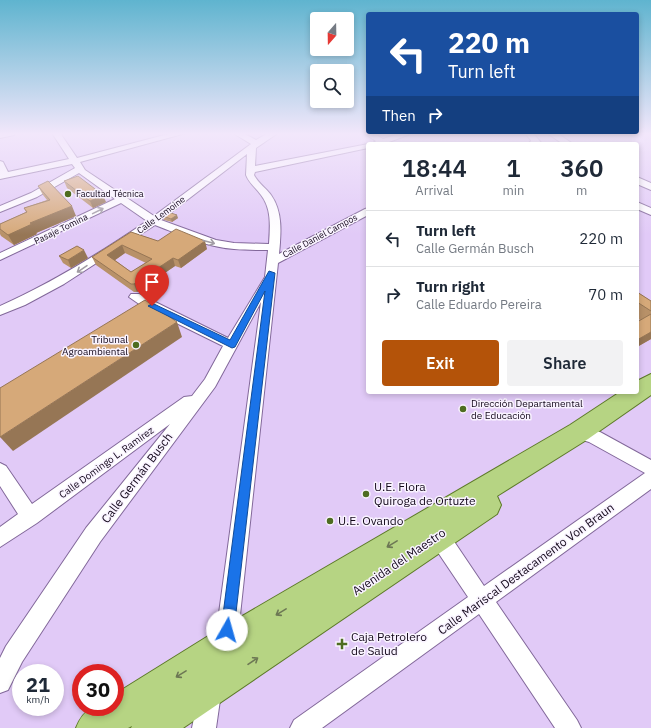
<!DOCTYPE html>
<meta charset="utf-8">
<style>
:root{--surface:#fff;--page:#f2f2f3;--text:#1f2937;--muted:#747a83;--line:#e0e1e3;--accent:#b45309}
body{margin:0;font-family:"IBM Plex Sans",sans-serif;background:var(--page);color:var(--text);height:100vh;display:flex;flex-direction:column;font-size:15px;white-space:nowrap}
*{box-sizing:border-box;margin:0}
p{font-size:13px;color:var(--muted)}
.icon{flex:none;width:22px;height:22px;fill:none;stroke:currentColor;stroke-width:2;stroke-linecap:round;stroke-linejoin:round}
.map{position:relative;flex:1;overflow:hidden}
.details{position:absolute;left:366px;top:142px;width:273px;height:252px;display:flex;flex-direction:column;background:var(--surface);border-radius:4px;box-shadow:0 2px 6px #0003}
.details>*{flex:none}
.hud{position:absolute;left:366px;top:12px;width:273px;height:122px;border-radius:4px;box-shadow:0 2px 6px #0003;background:#1a4fa0;color:#fff;overflow:hidden}
.needle{width:26px;rotate:200deg}
.buttons{position:absolute;left:310px;top:12px;display:grid;gap:8px}
.buttons a{display:grid;place-items:center;width:44px;height:44px;border-radius:4px;background:var(--surface);box-shadow:0 2px 6px #0003;font-size:20px}
.speed{position:absolute;left:12px;top:664px;display:flex;gap:8px;font-size:20px;font-weight:700;text-align:center}
.speed>*{display:grid;place-content:center;width:52px;height:52px;border-radius:50%;background:var(--surface);box-shadow:0 2px 6px #0003;line-height:1}
.speed small{font-size:10px;font-weight:400}
.speed .limit{border:6px solid #d22;background:#fff;color:#111}
.pin{position:absolute;display:grid;place-items:center;width:34px;height:34px;color:#fff;margin:-41px -17px;border-radius:50% 50% 50% 0;rotate:-45deg;box-shadow:0 0 4px #0007}
.pin .icon{rotate:45deg}
.me{position:absolute;width:44px;margin:-22px;rotate:7deg;stroke-linejoin:round;filter:drop-shadow(0 0 3px #0008)}
.turn{display:flex;align-items:center;gap:14px;height:84px;padding:0 16px;font-size:18px}
.turn .icon{width:52px;height:52px;stroke-width:2.5}
.turn b{display:block;font-size:28px;line-height:34px}
.then{display:flex;align-items:center;height:38px;padding:0 16px;background:#0003;gap:8px;font-size:15px}
.eta{display:flex;justify-content:space-evenly;align-items:center;height:68px;text-align:center}
.eta b{font-size:24px;font-weight:600;line-height:28px}
.primary-button{display:flex;gap:8px;margin-top:auto;padding:8px 16px}
.primary-button a{flex:1;height:46px;border-radius:4px;background:var(--accent);color:#fff;font-size:16px;font-weight:600;line-height:46px;text-align:center}
.primary-button a+a{background:var(--page);color:var(--text)}
ul{padding:0;list-style:none}
li{display:flex;align-items:center;gap:12px;height:56px;padding:0 16px;border-top:1px solid var(--line)}
li div{flex:1}
li b{display:block;font-size:15px}
li em{font-style:normal}
.map>svg:first-child{display:block}
.lines{fill:none;stroke-linecap:round;stroke-linejoin:round}
.service-casing{stroke:#82689a;stroke-width:2}
.minor-casing{stroke:#82689a;stroke-width:2}
.secondary-casing{stroke:#82689a;stroke-width:2}
.primary-casing{stroke:#5d7a29;stroke-width:2}
.service{fill:#fff;fill-rule:evenodd}
.minor{fill:#fff;fill-rule:evenodd}
.secondary{fill:#fff;fill-rule:evenodd}
.primary{fill:#b6d483;fill-rule:evenodd}
.wall{fill:#b89168;fill-rule:evenodd}
.shaded-wall{fill:#967655}
.building{fill:#d6a979;stroke:#967655;fill-rule:evenodd}
.oneway{stroke:#a19ca4}
.oneway2{stroke:#6d7854}
.route{fill:#1a73e8;stroke:#114b97}
.poi-dot{fill:#4e6c21;stroke:#f9f3ff;stroke-width:1.5}
.labels{text-anchor:middle;stroke-width:3;stroke-linejoin:round;paint-order:stroke}
.far-poi-label{font-size:9px;fill:#13081b;stroke:#f9f3ff;text-anchor:start}
.far-street-label{font-size:9px;fill:#13081b;stroke:#f9f3ff}
.poi-label{font-size:10px;fill:#13081b;stroke:#f9f3ff;text-anchor:end}
.street-label{font-size:10px;fill:#13081b;stroke:#f9f3ff}
.near-street-label{font-size:12px;fill:#13081b;stroke:#f9f3ff}
.near-poi-label{font-size:12px;fill:#13081b;stroke:#f9f3ff;text-anchor:start}
</style>
<div class="map">
<svg width="651" height="728" viewBox="0 0 651 728">
<rect width="100%" height="100%" fill="#e1caf7"/>
<g class="lines">
<defs>
<path id="service" d="M533,139L536,140L532,144H528Z"/>
<g id="minor">
<path d="M52,133H60L77,158L172,133H186L80,162L85,170L154,216L251,144L233,133H243L256,140L268,133H278L256,148L255,166L368,144H370H368V148L255,172L254,175C258,183 266,188 271,195C283,212 281,233 279,254L365,209L368,208V215L278,263L237,643L234,651L226,654L218,651L215,643L261,302L215,387L100,542L22,662L8,690L0,693V658L6,646L86,528L170,424L37,523L0,547V527L18,514L0,486V463L6,466L32,504L184,397L192,396L205,379L223,346L152,311L141,316L137,315L135,312L142,306L129,297L131,294H139L228,338L265,277L268,250C257,250 245,250 234,249C206,247 181,235 155,225L64,284L25,305L0,315V306C52,283 100,253 147,221L121,203L0,260V253L115,199L79,173L37,197L0,212V206L31,193L75,168L72,164L0,179V161L3,162L8,172L69,159ZM247,154L246,175C249,183 256,188 261,195C272,209 270,227 269,244L234,243L216,240L161,220Z"/>
<path d="M363,133H373L383,139L401,133H413L389,142L390,144H372L376,141Z"/>
<path d="M525,133H533L542,144H534Z"/>
<path d="M547,133H557L573,144H563Z"/>
<path d="M637,177L651,183V190L637,184Z"/>
<path d="M637,202L651,208V215L637,209Z"/>
<path d="M579,425L600,432L651,460V489L496,602L577,720L581,728H555L479,614L322,728H290L294,720L468,597L431,542L429,535L431,528L438,526L445,528L484,586L645,473L589,442L573,437L571,432L573,427Z"/>
<path d="M210,682L218,685L221,693L216,728H192L199,693L202,685Z"/>
</g>
<path id="secondary" d="M0,133H15L14,135L0,138Z"/>
<path id="primary" d="M651,374V395L588,439L497,496L501,505L497,514L183,728H131L132,726L128,728H76C85,706 93,707 115,707V694L213,633L570,425L620,392H637V381Z"/>
</defs>
<use href="#service" class="service-casing"/>
<use href="#minor" class="minor-casing"/>
<use href="#secondary" class="secondary-casing"/>
<use href="#primary" class="primary-casing"/>
<use href="#service" class="service"/>
<use href="#minor" class="minor"/>
<use href="#secondary" class="secondary"/>
<use href="#primary" class="primary"/>
</g>
<g class="wall">
<path d="M64,181L106,202L93,208L67,188Z"/>
<path d="M38,186L76,216L36,233L37,234L14,245L1,236L0,234V224L26,212L24,208L47,200L43,195Z"/>
<path d="M163,216L178,218L172,222L164,220Z"/>
<path d="M131,232L158,241L207,249L181,268L175,266L137,292H134L96,265L92,257ZM125,253L146,263L131,272L115,260Z"/>
<path d="M59,256L88,258L71,268L63,263Z"/>
<path d="M637,292L651,301V339L637,347L640,320L637,318Z"/>
</g>
<g class="shaded-wall">
<path d="M103,195L106,202L93,208L90,201Z"/>
<path d="M72,206L76,216L36,233L37,234L14,245L8,235L30,223Z"/>
<path d="M177,215L178,218L172,222L171,219Z"/>
<path d="M205,241L207,249L181,268L178,260Z"/>
<path d="M122,245L125,253L111,263L107,255Z"/>
<path d="M84,250L88,258L71,268L68,260Z"/>
<path d="M173,258L175,266L137,292L134,284Z"/>
<path d="M177,322L182,337L13,451L0,437Z"/>
<path d="M651,332V339L637,347V340Z"/>
</g>
<g class="building">
<path d="M78,176L103,195L90,201L64,181Z"/>
<path d="M48,181L72,206L30,223L32,224L8,235L0,229V224L27,212L24,208L50,200L38,186Z"/>
<path d="M168,212L177,215L171,219L163,216Z"/>
<path d="M176,229L205,241L178,260L173,258L134,284H131L92,257L131,232L158,241ZM122,245L152,259L131,272L107,255Z"/>
<path d="M77,246L84,250L68,260L59,256Z"/>
<path d="M637,292L651,301V311L637,302Z"/>
<path d="M145,300L177,322L0,437V388Z"/>
<path d="M651,314V332L637,340V322Z"/>
</g>
<defs><path id="oneway-shaft" d="M-6 0H5M1.5-3L5.5 0L1.5 3" fill="none" stroke-width="1.6" stroke-linecap="round" stroke-linejoin="round"/></defs>
<g class="oneway">
<use href="#oneway-shaft" transform="translate(98 211) rotate(-26)"/>
<use href="#oneway-shaft" transform="translate(209 242) rotate(15)"/>
<use href="#oneway-shaft" transform="translate(82 269) rotate(146)"/>
</g>
<g class="oneway2">
<use href="#oneway-shaft" transform="translate(392 544) rotate(149)"/>
<use href="#oneway-shaft" transform="translate(281 612) rotate(149)"/>
<use href="#oneway-shaft" transform="translate(253 661) rotate(-34)"/>
<use href="#oneway-shaft" transform="translate(181 674) rotate(148)"/>
</g>
<linearGradient id="sky" x2="0" y2="1"><stop stop-color="#5fb4cf"/><stop offset="0.57" stop-color="#f2e7fb"/><stop offset="1" stop-color="#f2e7fb" stop-opacity="0"/></linearGradient>
<rect width="651" height="235" fill="url(#sky)"/>
<path class="route" d="M269,271L275,273L234,630L232,635L227,637L223,635L221,630L265,291L235,347L232,348L148,306L152,304H154L230,340Z"/>
<g class="poi-dot">
<circle cx="68" cy="194" r="4"/>
<circle cx="136" cy="345" r="4"/>
<circle cx="463" cy="409" r="4"/>
<circle cx="366" cy="494" r="4"/>
<circle cx="330" cy="521" r="4"/>
<path d="M340 638h4v4h4v4h-4v4h-4v-4h-4v-4h4z"/>
</g>
<g class="labels">
<g class="far-poi-label">
<text x="76" y="197">Facultad Técnica</text>
</g>
<g class="far-street-label">
<text transform="translate(161 215) rotate(-36)" y="3">Calle Lemoine</text>
<text transform="translate(61 229) rotate(-26)" y="3">Pasaje Tomina</text>
<text transform="translate(320 236) rotate(-28)" y="3">Calle Daniel Campos</text>
</g>
<g class="poi-label">
<text x="128" y="343">Tribunal<tspan x="128" dy="12">Agroambiental</tspan></text>
<text x="471" y="407" text-anchor="start">Dirección Departamental<tspan x="471" dy="12">de Educación</tspan></text>
</g>
<g class="street-label">
<text transform="translate(106 462) rotate(-36)" y="4">Calle Domingo L. Ramírez</text>
</g>
<g class="near-street-label">
<text transform="translate(137 478) rotate(-53)" y="4">Calle Germán Busch</text>
<text transform="translate(399 562) rotate(-34)" y="4">Avenida del Maestro</text>
<text transform="translate(526 569) rotate(-36)" y="4">Calle Mariscal Destacamento Von Braun</text>
</g>
<g class="near-poi-label">
<text x="374" y="491">U.E. Flora<tspan x="374" dy="14">Quiroga de Ortuzte</tspan></text>
<text x="338" y="525">U.E. Ovando</text>
<text x="351" y="641">Caja Petrolero<tspan x="351" dy="14">de Salud</tspan></text>
</g>
</g>
</svg>
<div class="buttons">
<a><svg class="needle" viewBox="-14 -14 28 28"><path d="M0-13l5 13h-10z" fill="#e53935"/><path d="M0 13l5-13h-10z" fill="#747a83"/></svg></a>
<a><svg class="icon" aria-label="search" viewBox="0 0 24 24"><circle cx="10" cy="10" r="6"/><path d="M15 15l6 6"/></svg></a>
</div>
<div class="speed"><div>21<small>km/h</small></div><div class="limit">30</div></div>
<div class="pin" style="left:152px;top:306px;background:#d93025"><svg class="icon" aria-label="arrive" viewBox="0 0 24 24"><path d="M6 21V4h12l-3 4 3 4H6"/></svg></div>
<svg class="me" style="left:227px;top:630px" viewBox="-20 -20 40 40"><circle r="19" fill="#fff"/><path d="M0-13L10 11 0 6-10 11z" fill="#1a73e8"/></svg>
<div class="hud">
<div class="turn"><svg class="icon" aria-label="left" viewBox="0 0 24 24"><path d="M17 20v-9H6M10 6l-5 5 5 5"/></svg><div><b>220 m</b>Turn left</div></div>
<div class="then">Then<svg class="icon" aria-label="right" viewBox="0 0 24 24"><path d="M7 20v-9h11M14 6l5 5-5 5"/></svg></div>
</div>
<section class="details">
<div class="eta">
<div><b>18:44</b><p>Arrival</p></div>
<div><b>1</b><p>min</p></div>
<div><b>360</b><p>m</p></div>
</div>
<ul>
<li><svg class="icon" aria-label="left" viewBox="0 0 24 24"><path d="M17 20v-9H6M10 6l-5 5 5 5"/></svg><div><b>Turn left</b><p>Calle Germán Busch</p></div><em>220 m</em></li>
<li><svg class="icon" aria-label="right" viewBox="0 0 24 24"><path d="M7 20v-9h11M14 6l5 5-5 5"/></svg><div><b>Turn right</b><p>Calle Eduardo Pereira</p></div><em>70 m</em></li>
</ul>
<div class="primary-button"><a>Exit</a><a>Share</a></div>
</section>
</div>
